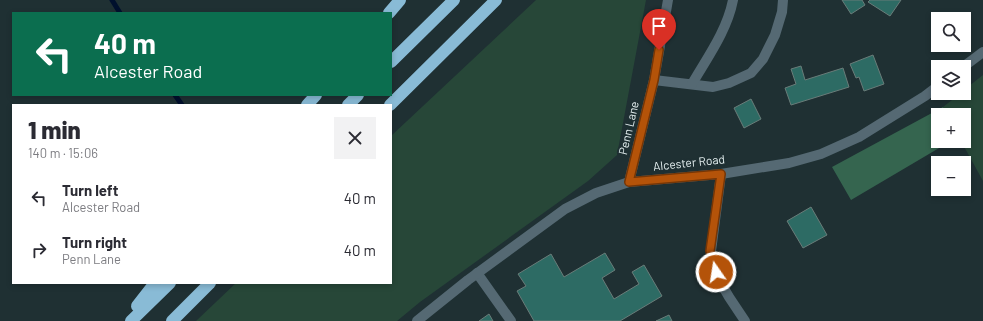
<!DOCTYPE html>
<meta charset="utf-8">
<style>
:root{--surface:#fff;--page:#f2f2f3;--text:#2b2b33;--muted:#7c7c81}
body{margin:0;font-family:Barlow,sans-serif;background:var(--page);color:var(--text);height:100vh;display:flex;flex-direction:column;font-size:15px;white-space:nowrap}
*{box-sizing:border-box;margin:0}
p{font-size:13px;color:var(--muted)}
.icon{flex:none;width:22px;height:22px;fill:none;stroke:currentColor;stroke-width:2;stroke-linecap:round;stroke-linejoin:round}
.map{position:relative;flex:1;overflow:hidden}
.drawer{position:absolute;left:12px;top:104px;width:380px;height:180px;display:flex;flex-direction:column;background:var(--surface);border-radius:0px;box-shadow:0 2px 6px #0003}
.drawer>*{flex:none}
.hud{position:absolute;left:12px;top:12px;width:380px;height:84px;border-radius:0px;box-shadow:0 2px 6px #0003;background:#0b6e4f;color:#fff;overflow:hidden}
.controls{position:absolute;left:931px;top:12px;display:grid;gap:8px}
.controls a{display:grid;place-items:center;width:40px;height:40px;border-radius:0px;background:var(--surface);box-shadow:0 2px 6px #0003;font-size:20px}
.pin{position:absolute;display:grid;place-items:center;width:34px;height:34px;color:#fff;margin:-41px -17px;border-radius:50% 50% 50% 0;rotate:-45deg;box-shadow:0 0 4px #0007}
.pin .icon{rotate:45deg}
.me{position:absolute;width:44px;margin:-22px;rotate:347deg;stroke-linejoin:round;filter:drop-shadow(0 0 3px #0008)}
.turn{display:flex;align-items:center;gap:14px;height:84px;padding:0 16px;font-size:18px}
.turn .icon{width:52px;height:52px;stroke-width:2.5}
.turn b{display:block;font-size:28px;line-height:34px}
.round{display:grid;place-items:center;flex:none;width:42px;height:42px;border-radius:0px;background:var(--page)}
.summary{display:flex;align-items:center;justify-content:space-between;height:68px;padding:0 16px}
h1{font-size:24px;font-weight:800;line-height:30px}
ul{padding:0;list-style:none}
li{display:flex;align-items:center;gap:12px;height:52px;padding:0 16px}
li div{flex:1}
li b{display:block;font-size:15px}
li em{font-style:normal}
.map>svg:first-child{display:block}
.green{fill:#274738}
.forest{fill:#35654f}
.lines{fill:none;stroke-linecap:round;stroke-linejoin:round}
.stream{stroke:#00102d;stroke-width:5}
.building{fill:#2d6b64;stroke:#697c79}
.minor{stroke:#556973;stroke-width:10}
.highway{stroke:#89bbd6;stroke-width:12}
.route-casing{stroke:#753606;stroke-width:10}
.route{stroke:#b45309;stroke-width:7}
.labels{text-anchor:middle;stroke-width:4;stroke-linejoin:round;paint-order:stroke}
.street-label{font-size:12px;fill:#e3eeef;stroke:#1f3033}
</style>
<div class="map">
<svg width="983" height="321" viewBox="0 0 983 321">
<rect width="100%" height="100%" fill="#1f3033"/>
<g class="green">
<path d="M536,0H646L617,155L588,181L420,302L397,321H196L236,283H391V136Z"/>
<path d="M983,75V181L961,141H964V115H947L943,107L961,93H964V90Z"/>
</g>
<path class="forest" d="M943,107L947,115H938V141H951L851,200L832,167Z"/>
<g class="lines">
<g class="stream">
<path d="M112,0L120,13"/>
<path d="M175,95L182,105"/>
</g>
</g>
<g class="building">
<path d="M842,0H862L865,5L851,14Z"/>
<path d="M870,0H901L890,16L868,2Z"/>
<path d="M873,55L884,84L864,91L859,77L856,78L850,64Z"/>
<path d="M801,66L805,80L843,68L849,87L791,105L785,88L796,84L791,69Z"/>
<path d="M751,99L761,119L744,128L734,108Z"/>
<path d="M811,207L827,235L803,248L787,221Z"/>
<path d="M605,253L615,270L602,278L614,299L639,284L632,272L644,265L662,296L620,321H534L517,291L526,286L518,274L551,254L564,277Z"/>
<path d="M489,314L493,321H479Z"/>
<path d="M669,315L672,321H656Z"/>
</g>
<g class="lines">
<g class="minor">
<path d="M963,67L983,52"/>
<path d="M654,80L713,87L729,83L751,73L763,59L775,35L782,12L783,0"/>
<path d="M692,84C707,58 727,31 733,0"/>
<path d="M721,174L711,251L715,273L729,297L745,321"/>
<path d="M629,182L654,80L668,0"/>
<path d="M477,273L511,321"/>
<path d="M417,321L468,280L565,209L596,193L629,182L721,174L789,163L821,154L859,137L925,96L938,86"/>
</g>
<g class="highway">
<path d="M389,13L400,0"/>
<path d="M391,62L454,0"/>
<path d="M307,105L316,95"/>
<path d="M348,105L358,95"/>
<path d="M390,105L496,0"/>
<path d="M137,306L155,283"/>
<path d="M131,321L170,283"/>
<path d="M172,321L210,283"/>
</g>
</g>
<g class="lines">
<defs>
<path id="route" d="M659,50L654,80L629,182L721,174L710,251L716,272"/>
</defs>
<use href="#route" class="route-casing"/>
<use href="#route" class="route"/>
</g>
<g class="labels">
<g class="street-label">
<text transform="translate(629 128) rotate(-77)" y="4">Penn Lane</text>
<text transform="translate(689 163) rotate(-6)" y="4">Alcester Road</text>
</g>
</g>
</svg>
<div class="controls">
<a><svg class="icon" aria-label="search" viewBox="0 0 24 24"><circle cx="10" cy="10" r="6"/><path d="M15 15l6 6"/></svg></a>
<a><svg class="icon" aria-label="layers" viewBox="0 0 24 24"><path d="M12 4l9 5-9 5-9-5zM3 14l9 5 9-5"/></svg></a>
<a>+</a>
<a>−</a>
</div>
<div class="pin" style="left:659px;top:50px;background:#d93025"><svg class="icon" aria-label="arrive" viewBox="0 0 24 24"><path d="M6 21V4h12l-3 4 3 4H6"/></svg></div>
<svg class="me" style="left:716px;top:272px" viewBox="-20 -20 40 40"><circle r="17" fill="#b45309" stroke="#fff" stroke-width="3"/><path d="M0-11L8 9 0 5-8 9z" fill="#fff"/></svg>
<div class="hud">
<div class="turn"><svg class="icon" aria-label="left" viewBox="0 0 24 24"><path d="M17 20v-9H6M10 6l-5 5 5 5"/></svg><div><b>40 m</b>Alcester Road</div></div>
</div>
<section class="drawer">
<div class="summary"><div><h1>1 min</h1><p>140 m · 15:06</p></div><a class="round"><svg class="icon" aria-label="close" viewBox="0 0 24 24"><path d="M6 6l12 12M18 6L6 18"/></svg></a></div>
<ul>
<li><svg class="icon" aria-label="left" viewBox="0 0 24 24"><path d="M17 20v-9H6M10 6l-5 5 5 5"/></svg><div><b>Turn left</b><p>Alcester Road</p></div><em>40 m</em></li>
<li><svg class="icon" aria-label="right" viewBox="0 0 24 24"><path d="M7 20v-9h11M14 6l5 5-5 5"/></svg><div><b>Turn right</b><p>Penn Lane</p></div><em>40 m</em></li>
</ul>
</section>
</div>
